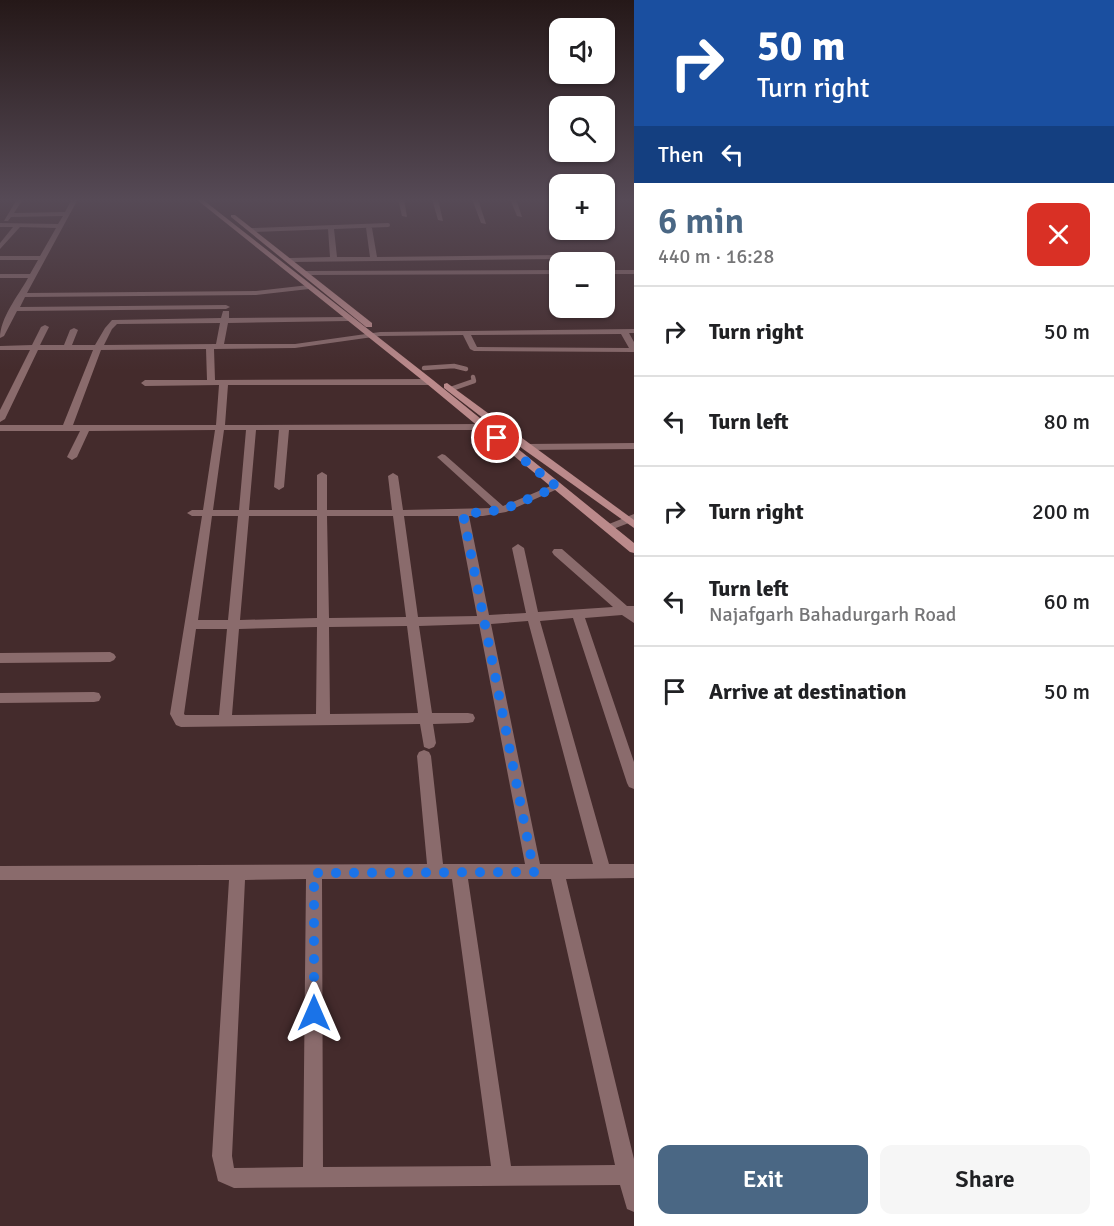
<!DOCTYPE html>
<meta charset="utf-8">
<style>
:root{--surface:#fff;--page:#f6f6f6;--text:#202124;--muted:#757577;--line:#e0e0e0;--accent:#4a6784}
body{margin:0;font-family:Signika,sans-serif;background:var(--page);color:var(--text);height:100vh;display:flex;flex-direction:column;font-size:22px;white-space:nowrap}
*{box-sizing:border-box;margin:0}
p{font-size:20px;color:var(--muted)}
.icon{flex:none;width:33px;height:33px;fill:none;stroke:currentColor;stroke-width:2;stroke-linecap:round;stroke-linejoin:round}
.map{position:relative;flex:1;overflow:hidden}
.sheet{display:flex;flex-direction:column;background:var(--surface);width:480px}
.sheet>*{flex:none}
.banner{background:#1a4fa0;color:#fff;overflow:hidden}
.tools{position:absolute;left:549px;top:18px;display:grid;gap:12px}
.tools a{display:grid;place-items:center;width:66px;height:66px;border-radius:12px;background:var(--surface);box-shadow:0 2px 4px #0004;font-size:30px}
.pin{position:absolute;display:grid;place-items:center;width:51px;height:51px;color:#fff;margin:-26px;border:3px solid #fff;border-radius:50%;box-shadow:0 2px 6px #0007}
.me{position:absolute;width:66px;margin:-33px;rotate:0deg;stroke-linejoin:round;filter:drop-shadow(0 0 4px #0008)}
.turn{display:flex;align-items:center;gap:21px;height:126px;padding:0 24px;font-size:27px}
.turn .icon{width:78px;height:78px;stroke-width:2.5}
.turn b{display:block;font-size:42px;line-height:51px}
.then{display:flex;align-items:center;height:57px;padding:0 24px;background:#0003;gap:12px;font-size:22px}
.round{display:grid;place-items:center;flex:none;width:63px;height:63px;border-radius:12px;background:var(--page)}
.headline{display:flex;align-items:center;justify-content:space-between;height:102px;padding:0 24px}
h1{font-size:36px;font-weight:600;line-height:45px;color:var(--accent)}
.action{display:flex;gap:12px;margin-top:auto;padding:12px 24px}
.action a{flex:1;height:69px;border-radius:12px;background:var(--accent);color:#fff;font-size:24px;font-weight:600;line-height:69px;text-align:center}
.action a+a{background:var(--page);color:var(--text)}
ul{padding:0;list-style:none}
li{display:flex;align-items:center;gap:18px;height:90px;padding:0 24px;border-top:2px solid var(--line)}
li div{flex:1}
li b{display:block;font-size:22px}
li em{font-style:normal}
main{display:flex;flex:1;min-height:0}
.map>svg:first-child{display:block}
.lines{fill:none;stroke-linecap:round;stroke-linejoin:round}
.service-far1{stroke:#8a6b6c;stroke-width:4}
.service{stroke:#8a6b6c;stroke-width:4.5}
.minor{fill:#8a6b6c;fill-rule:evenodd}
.secondary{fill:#bb8a8b;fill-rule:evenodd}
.route{stroke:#1a73e8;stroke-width:10;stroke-dasharray:0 18}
</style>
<main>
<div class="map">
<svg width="634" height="1226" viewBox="0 0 634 1226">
<rect width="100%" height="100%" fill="#442b2c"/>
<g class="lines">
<path class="service-far1" d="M251,230L388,225"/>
<g class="service">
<path d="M424,368L454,366L466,369"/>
<path d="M451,389L474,381L473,377"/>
</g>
<g class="minor">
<path d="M17,199H23L14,213L65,212L72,199H78L27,293L256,291L309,285L313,287L309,289L256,295L25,297L20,307L226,305L230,307L226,309L17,311L4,336L0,338C0,318 18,296 28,278H0V274H30L38,260H0V256H40L56,228L20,227L0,249V243L13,227H0V223L58,224L63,216L11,217L8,221H4Z"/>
<path d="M398,199H404L407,217L402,216Z"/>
<path d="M432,199H438L443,221L438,220Z"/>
<path d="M472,199H478L486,224L481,223Z"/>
<path d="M510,199H516L522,217L517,216Z"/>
<path d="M549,199H555L560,206V213Z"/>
<path d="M604,216L611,224L610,225L604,224Z"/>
<path d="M369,226L372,228L377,257L562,255L577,262H569L561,259L290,262L287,260L290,258L330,257L328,229L331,227L334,229L337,257H370L366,228Z"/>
<path d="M560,270V274L305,275L301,273L305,271Z"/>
<rect x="604" y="270" width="30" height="4"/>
<path d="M223,311H229V318L348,317L352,319L348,321L228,323L224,344H295L380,332L634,329V333H629L634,342V352L474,351L470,349L463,335L380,336L295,348L214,349L215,380L430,379L434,382L430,385H228L225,425L483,424L488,427L483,430H289L284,487L279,490L274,487L279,430H256L249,510H317V475L322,472L327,475V510H392L388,476L393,473L398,476L403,510L493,508L437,457L442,454L445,455L503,506L553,485H561L562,487L506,512L483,516H469L489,615L526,613L512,548L518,544L524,548L538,612L613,607L554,555L552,552L554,549H562L627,606H634V623L622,615L585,618L634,762V789L629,787L627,783L573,618L540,621L609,864H634V878L566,879L634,1159V1212L627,1209L620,1185L234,1188L218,1181L212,1156L229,880H0V866L427,864L417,756L419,752L424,750L429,752L431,756L443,864H525L479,624L419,626L432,713H468L473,714L475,718L473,722L468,723L433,724L436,743L434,747L429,749L424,747L420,724L181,727L176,725L170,714L202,516H192L187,513L192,510H203L215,430L89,431L77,457L72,460L67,457L80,431H0V425H63L93,350H38L5,419L0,422V410L30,350H0V346L32,345L41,327L45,325L49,327L40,345H64L70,330L74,328L78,330L72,345H95L105,328L112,320L221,318ZM220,323L216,344L104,345L112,329L117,324ZM621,334L629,348L477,347L471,335ZM206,349L207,380H145L141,383L145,386L219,385L216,425H73L101,350ZM224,430H246L239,510H213ZM212,516H238L228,620H198ZM249,516H317V618L240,620ZM327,516H393L406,617L329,618ZM404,516H458L477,616L418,617ZM528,621L593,864H540L491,624ZM407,626L418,713L330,714L329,627ZM317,627L316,714L232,715L239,629ZM196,629H227L219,715H185L184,714ZM306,879L303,1167L234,1168L232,1156L245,880ZM322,879H452L491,1166L323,1167ZM468,879H551L615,1165L511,1166Z"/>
<path d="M634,443V449L526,450L521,447L526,444Z"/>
<path d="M634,514V521L608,531L603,528L604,526Z"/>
<path d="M110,652L114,654L116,657L114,660L110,662L0,663V653Z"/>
<path d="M94,692L99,693L101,697L99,701L94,702L0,703V693Z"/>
</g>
<g class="secondary">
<path d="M196,199H202L433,380L634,543V553L630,552L427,384Z"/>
<path d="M231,215H235L372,323V327H366L231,217Z"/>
<path d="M447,383L634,520V528L523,449L444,388V384Z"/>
</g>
</g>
<linearGradient id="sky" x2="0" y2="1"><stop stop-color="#251818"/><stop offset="0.54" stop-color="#564a56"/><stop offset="1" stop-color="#564a56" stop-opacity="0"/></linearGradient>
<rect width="634" height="370" fill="url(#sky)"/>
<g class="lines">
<path class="route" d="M314,1013V873L534,872L463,514L502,510L557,487L497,438"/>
</g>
</svg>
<div class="tools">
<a><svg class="icon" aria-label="sound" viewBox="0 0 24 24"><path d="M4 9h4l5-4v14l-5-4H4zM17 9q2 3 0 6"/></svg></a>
<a><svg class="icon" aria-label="search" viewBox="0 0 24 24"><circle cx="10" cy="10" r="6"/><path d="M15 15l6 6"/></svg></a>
<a>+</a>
<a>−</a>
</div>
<div class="pin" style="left:497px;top:438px;background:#d93025"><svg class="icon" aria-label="arrive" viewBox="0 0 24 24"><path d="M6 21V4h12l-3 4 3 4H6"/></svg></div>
<svg class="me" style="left:314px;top:1013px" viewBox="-20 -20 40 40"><path d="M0-17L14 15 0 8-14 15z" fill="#1a73e8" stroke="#fff" stroke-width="4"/></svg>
</div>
<section class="sheet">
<div class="banner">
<div class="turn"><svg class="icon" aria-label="right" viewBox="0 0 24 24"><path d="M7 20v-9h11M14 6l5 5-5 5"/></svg><div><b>50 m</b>Turn right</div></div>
<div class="then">Then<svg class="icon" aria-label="left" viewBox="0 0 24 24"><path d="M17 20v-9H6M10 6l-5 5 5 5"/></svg></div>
</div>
<div class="headline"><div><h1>6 min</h1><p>440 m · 16:28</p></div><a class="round" style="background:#d93025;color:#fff"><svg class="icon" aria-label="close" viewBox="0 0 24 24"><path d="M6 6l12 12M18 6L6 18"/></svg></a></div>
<ul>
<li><svg class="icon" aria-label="right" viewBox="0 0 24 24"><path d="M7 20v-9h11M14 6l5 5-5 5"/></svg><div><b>Turn right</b></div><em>50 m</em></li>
<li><svg class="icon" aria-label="left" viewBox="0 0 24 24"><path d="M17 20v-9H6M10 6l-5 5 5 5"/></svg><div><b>Turn left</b></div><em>80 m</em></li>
<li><svg class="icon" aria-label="right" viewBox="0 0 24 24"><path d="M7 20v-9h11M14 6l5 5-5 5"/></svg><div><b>Turn right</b></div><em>200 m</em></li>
<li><svg class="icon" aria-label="left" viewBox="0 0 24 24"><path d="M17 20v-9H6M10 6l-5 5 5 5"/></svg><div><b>Turn left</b><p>Najafgarh Bahadurgarh Road</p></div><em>60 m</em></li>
<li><svg class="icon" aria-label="arrive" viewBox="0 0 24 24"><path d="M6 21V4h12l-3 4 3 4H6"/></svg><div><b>Arrive at destination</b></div><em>50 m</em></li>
</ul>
<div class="action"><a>Exit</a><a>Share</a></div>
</section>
</main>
